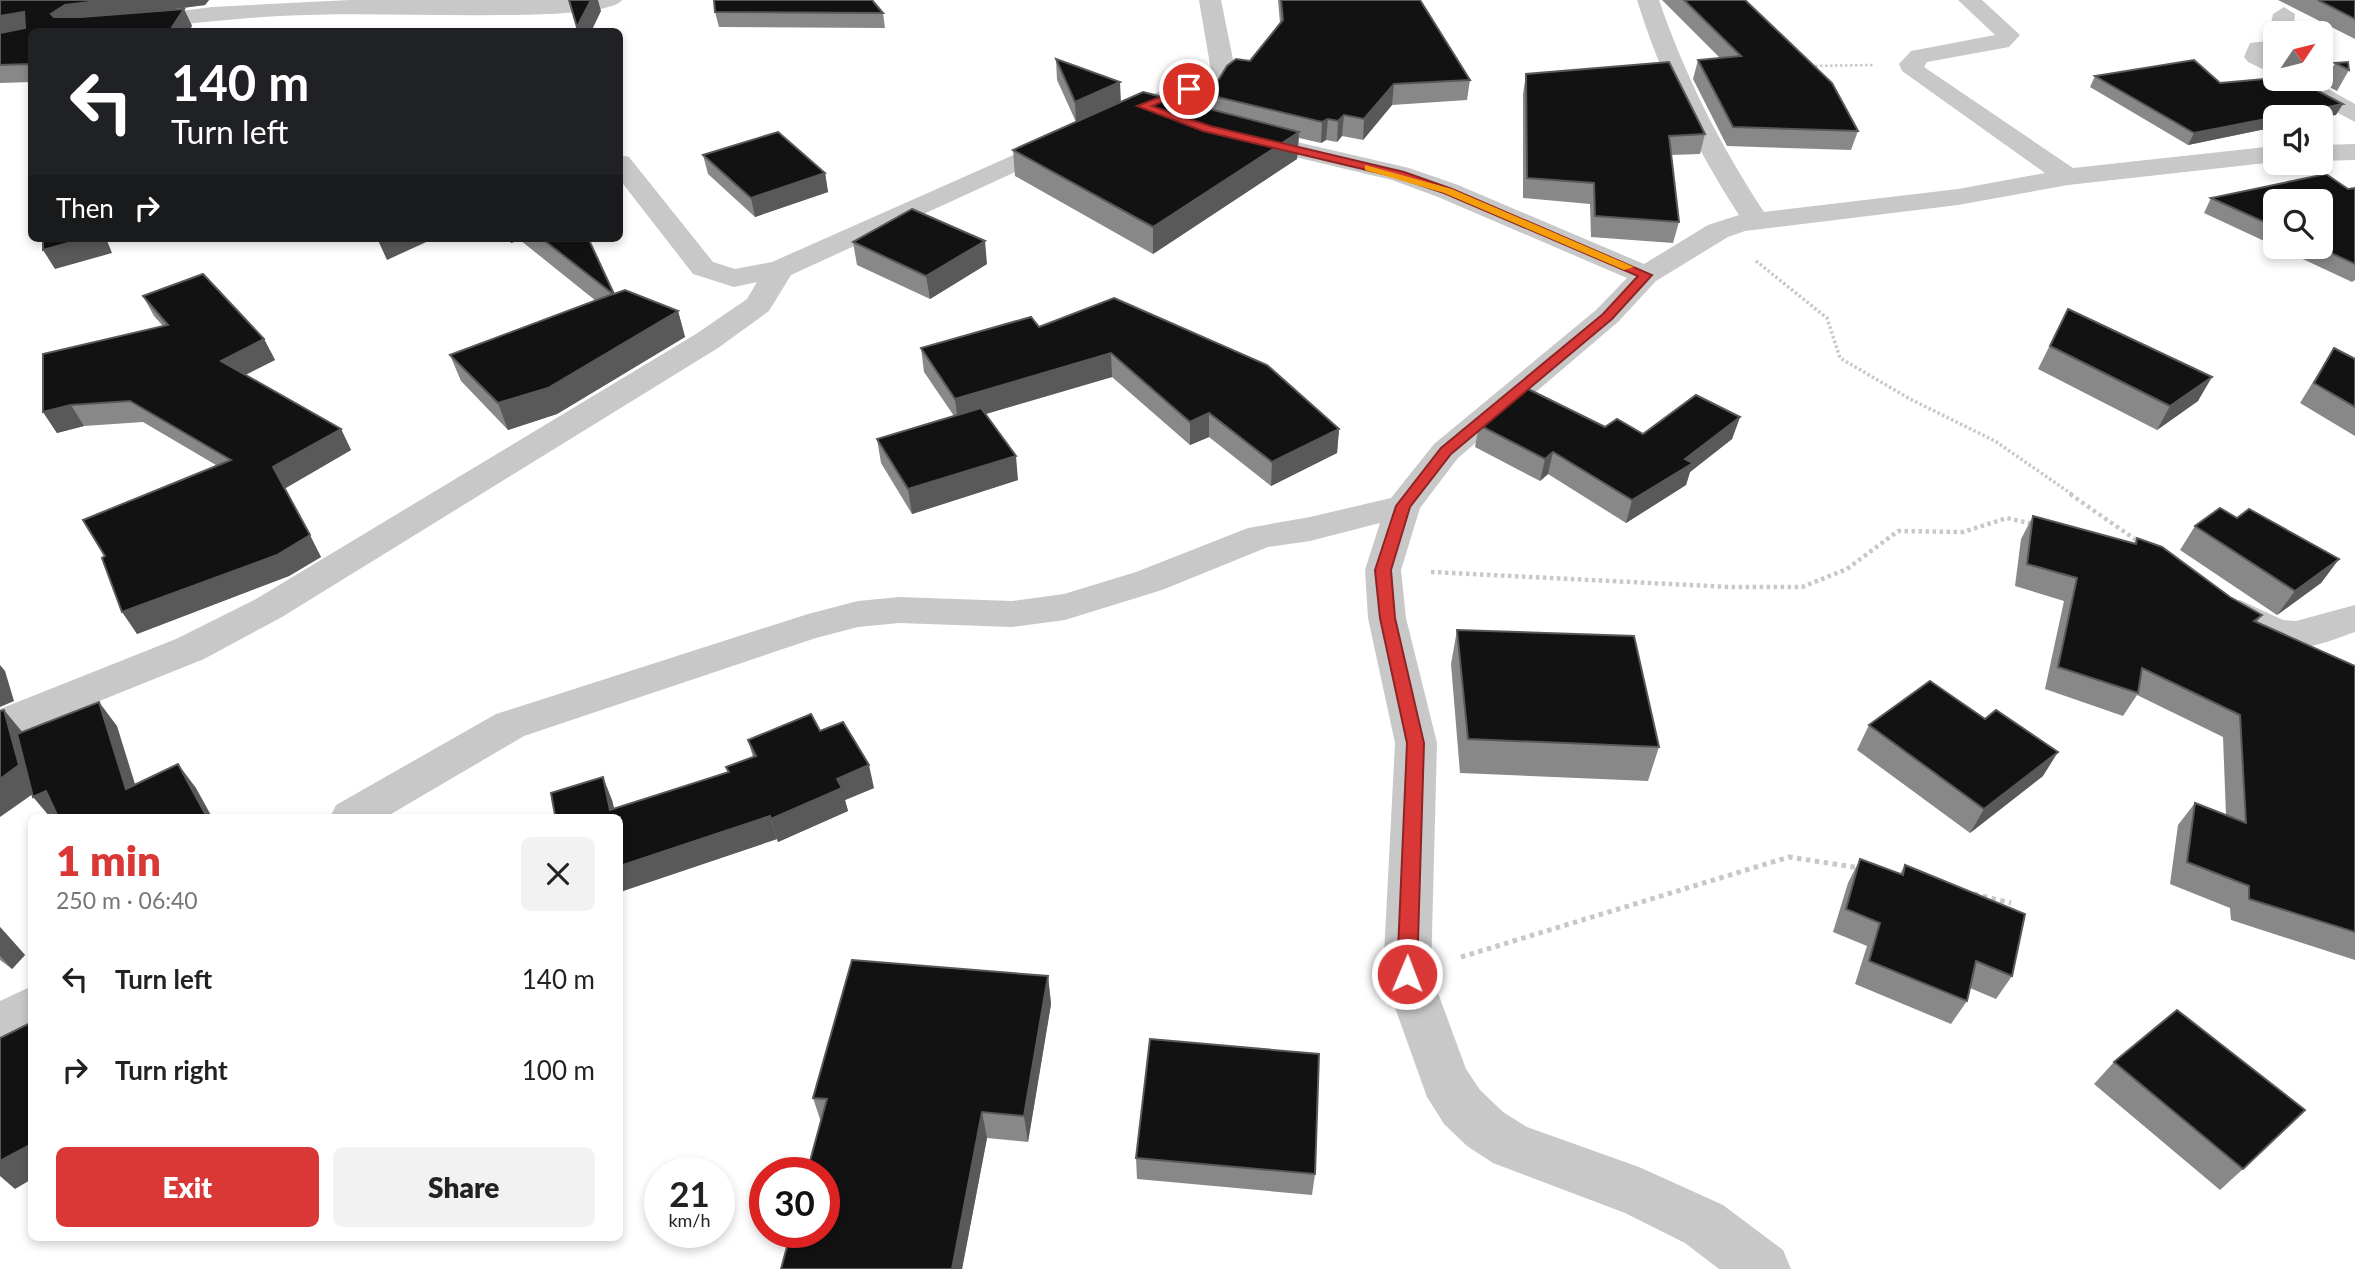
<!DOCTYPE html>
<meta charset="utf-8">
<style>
:root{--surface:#fff;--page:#f2f2f2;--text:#222;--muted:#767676;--accent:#da3836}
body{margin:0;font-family:Lato,sans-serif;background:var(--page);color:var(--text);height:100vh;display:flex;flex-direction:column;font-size:26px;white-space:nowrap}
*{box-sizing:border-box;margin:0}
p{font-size:23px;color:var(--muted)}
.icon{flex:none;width:38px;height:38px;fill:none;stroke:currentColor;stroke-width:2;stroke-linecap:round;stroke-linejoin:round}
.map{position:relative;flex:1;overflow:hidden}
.sheet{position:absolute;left:28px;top:814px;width:595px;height:427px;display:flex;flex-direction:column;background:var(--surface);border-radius:10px;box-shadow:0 4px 10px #0003}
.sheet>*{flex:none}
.top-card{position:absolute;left:28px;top:28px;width:595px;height:214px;border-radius:10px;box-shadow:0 4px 10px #0003;background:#202124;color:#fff;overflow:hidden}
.needle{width:46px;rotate:55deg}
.tools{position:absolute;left:2263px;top:21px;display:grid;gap:14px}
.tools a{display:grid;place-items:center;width:70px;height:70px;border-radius:10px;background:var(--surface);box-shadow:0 4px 10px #0003;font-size:35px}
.speed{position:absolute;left:644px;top:1157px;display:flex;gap:14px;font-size:35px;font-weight:700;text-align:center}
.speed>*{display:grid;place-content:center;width:91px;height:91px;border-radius:50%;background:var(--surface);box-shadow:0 4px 10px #0003;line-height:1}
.speed small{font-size:18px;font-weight:400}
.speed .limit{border:10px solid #d22;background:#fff;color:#111}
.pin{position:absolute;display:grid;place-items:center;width:60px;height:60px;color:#fff;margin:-30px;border:4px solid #fff;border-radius:50%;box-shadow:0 2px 7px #0007}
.me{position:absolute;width:77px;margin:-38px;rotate:1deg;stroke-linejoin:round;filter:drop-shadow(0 0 5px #0008)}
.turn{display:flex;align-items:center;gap:24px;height:147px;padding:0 28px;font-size:32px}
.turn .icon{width:91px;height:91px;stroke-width:2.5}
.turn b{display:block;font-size:49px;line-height:60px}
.then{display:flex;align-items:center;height:66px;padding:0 28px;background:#0003;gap:14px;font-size:26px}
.round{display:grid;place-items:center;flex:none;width:74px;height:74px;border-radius:10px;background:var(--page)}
.overview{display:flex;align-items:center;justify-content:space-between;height:119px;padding:0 28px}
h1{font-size:42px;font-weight:800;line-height:52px;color:var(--accent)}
.button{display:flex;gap:14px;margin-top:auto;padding:14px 28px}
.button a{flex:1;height:80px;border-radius:10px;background:var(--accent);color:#fff;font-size:28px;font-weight:800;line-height:80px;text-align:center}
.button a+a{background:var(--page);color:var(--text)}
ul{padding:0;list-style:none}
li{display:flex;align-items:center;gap:21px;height:91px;padding:0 28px}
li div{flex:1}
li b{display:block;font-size:26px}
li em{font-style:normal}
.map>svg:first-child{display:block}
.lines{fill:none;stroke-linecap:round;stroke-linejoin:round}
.path-far3{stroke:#c8c8c8;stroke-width:2.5;stroke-dasharray:2.5 2.5;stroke-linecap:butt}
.path-far2{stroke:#c8c8c8;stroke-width:3.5;stroke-dasharray:2.5 2.5;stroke-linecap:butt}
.path-far1{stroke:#c8c8c8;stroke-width:4.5;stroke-dasharray:3.5 3.5;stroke-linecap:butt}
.path{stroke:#c8c8c8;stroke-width:5;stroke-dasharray:4.5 4.5;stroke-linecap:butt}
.street{fill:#c8c8c8;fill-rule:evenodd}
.wall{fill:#888}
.shaded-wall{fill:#595959}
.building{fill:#121212;stroke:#595959;stroke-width:2}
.route{fill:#da3836;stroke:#8e2423;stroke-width:2}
.slow{fill:#f59e0b}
</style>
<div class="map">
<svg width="2355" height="1269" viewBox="0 0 2355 1269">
<rect width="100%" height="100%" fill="#fff"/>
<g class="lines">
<path class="path-far3" d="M1810,66L1875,65"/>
<path class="path-far2" d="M1756,261L1827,318L1840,358L1910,399L1995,441L2073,495"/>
<g class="path-far1">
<path d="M2070,494L2139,542"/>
<path d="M1431,572L1730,587H1802L1847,569L1898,531L1963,532L2007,518L2033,524"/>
</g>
<g class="path">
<path d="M1974,894L2011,903"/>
<path d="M1461,957L1789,857L1860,868"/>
</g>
<g class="street">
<path d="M350,0H622C612,15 519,15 498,15C425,16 352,12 280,16C207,20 136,32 63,32L74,25L212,7Z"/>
<path d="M1199,0H1221L1236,74L1233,79L1127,122H1109L1105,117L1109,112L1211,71Z"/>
<path d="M1637,0H1659C1685,76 1720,145 1764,212L1958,189L2045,173L1902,71L1899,64L1911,51L1995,35L1958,0H1982L2020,35L2009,47L1927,62L1924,67L2073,168L2275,146V162L2068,185L1958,205L1745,231L1728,237L1656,281L1618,322L1458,458L1420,508L1401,570L1406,618L1437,743L1431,974L1466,1069L1480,1090L1503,1112L1527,1127L1639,1167L1723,1205L1783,1250L1791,1269H1719L1685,1243L1625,1213L1493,1163L1467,1146L1444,1124L1427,1097L1383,974L1395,743L1368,618L1365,570L1380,523L1310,541L1268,547L1162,590L1065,620L1012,627L899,623L858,627L816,638L524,736L386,817H330L336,805L496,714L808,614L858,601L899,597L1012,601L1064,594L1136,572L1248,528L1310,517L1391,498L1434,444L1596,310L1627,278L1438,197L1392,180L1240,144L1236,139L1240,134L1249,131L1409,168L1458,185L1644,264L1708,225L1739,215C1695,147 1661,77 1637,0Z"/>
<path d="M2284,7L2295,14L2293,33H2275L2273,38L2269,33L2273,14Z"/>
<path d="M2275,40V54H2269L2275,58V75L2248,62L2244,57L2250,43Z"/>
<path d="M2281,79H2310L2355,104V122L2284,84Z"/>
<path d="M1063,133L1072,136L1076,141L1072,146L791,275L769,311L718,348L282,617L204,659L0,741V709L176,639L256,599L696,334L747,299L757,282L734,287L693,274L620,180V155L629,157L713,262L735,269L772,262Z"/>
<path d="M2355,144V160L2320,161V145Z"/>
<path d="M2240,600L2283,620L2296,621L2355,605V632C2337,638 2317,647 2297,648C2272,650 2234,635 2221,613L2227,604Z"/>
<path d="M32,986V1033L0,1048V1001Z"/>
</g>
</g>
<g class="wall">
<path d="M0,0H209L205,5L167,10L184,9L192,26L32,32V82L0,83Z"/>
<path d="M1278,0H1420L1470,80L1467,100L1392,105L1363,140L1342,136L1337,142L1326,140L1321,143L1299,138L1297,159L1153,254L1015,176L1013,150L1076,122L1057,80L1056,59L1121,102L1209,109V95L1250,61L1280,23Z"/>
<path d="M1662,0H1745L1858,131L1851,150L1727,146L1693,79L1698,60L1720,58Z"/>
<path d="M2278,0H2355V39Z"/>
<path d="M715,12L883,13L885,28L719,27Z"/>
<path d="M2335,63L2349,70L2337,91L2324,84Z"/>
<path d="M1526,74L1705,134L1700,154L1671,155L1679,222L1673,243L1591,237L1590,204L1523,198V94Z"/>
<path d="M2095,76L2220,83L2336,115L2275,117V127L2188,145L2090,87Z"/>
<path d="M703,155L825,173L828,192L755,217L708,174Z"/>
<path d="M2355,188V280L2352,282L2277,247H2320L2275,201V246L2204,213L2211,198L2348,189Z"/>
<path d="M509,238H588L614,294L678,311L685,337L557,414L508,430L461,381L450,355L596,301L520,240L511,243Z"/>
<path d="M853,242L987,264L930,299L857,265Z"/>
<path d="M143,296L264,339L275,360L246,375L341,429L351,450L284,489L321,557L289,576L137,634L105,556L216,465L143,422L84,426L57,433L43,412L163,326L154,316Z"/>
<path d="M2068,309L2198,401L2157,430L2038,369Z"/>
<path d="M1039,327L1339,429L1337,453L1271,486L1209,437L1190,445L1112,377L986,414L1018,480L912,514L881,463L877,439L954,416L924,372L921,348Z"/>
<path d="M2334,348L2355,359V436L2300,403Z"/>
<path d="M1740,417L1732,439L1690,472L1686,485L1626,523L1548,474L1540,481L1475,447L1479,425L1605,427L1643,434Z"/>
<path d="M2033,516L2134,544L2137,538L2230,597L2262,615L2257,622L2355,666V960L2231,920L2230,908L2170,884L2178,825L2195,803L2226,815L2223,737L2137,695L2123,716L2045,689L2064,601L2015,586L2021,539Z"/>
<path d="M2237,518L2339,559L2321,583L2277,615L2180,550L2195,526Z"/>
<path d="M1457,630L1659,747L1648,781L1460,773L1451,664Z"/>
<path d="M1869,725L2043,776L1970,833L1857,750Z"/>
<path d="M820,731L874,788L845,800L848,811L778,842L777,839L620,892V817H548L612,800L614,808L728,773L726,767L753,757L748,740Z"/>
<path d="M1860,859L1900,874L1905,865L2012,976L1996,999L1970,988L1967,1001L1951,1024L1855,984L1867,946L1833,932L1848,883Z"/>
<path d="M0,927L25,955L12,969L0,960Z"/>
<path d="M1048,976L1051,1004L1028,1142L987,1138L962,1269H781L821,1122L813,1098Z"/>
<path d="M2114,1062L2243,1169L2220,1190L2094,1084Z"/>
<path d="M1136,1158L1315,1174L1312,1195L1137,1179Z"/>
</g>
<g class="shaded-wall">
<path d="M106,0H209L205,5L74,22L60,32L51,14L65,5Z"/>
<path d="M591,0H598L601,11L591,32H578L577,27Z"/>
<path d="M184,9L192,26L189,32H169Z"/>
<path d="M24,12L34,29L0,35V16Z"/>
<path d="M1120,82L1121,104L1076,123L1075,102Z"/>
<path d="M1394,84L1392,105L1363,140L1364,119Z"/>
<path d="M2343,104L2336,115L2320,118V117H2275Z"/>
<path d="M1344,115L1342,136L1337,142L1338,121Z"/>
<path d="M2275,117V127L2188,145L2194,133Z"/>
<path d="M1328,119L1326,140L1321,143L1322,122Z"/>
<path d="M1299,132L1297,159L1153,254V227Z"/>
<path d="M825,173L828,192L755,217L751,198Z"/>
<path d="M86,238H106L112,253L55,269L43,250Z"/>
<path d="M377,238H435L387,260Z"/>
<path d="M509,238H519L520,240L511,243Z"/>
<path d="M985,241L987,264L930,299L926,276Z"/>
<path d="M678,311L685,337L557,414L508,430L498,403Z"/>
<path d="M264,339L275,360L232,381L221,361Z"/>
<path d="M1111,353L1112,377L958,422L955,399Z"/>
<path d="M2212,377L2198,401L2157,430L2170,406Z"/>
<path d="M71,405L84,426L57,433L43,412Z"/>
<path d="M1209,413V437L1190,445V422Z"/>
<path d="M1740,417L1732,439L1690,472L1686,485L1626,523L1632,500Z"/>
<path d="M341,429L351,450L284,489L273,467Z"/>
<path d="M1339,429L1337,453L1271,486L1272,462Z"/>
<path d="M1553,452L1548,474L1540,481L1545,459Z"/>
<path d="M1016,456L1018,480L912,514L908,489Z"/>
<path d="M310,535L321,557L289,576L137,634L122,612Z"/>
<path d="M2339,559L2321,583L2277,615L2295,591Z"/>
<path d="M0,665L5,671L14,701L0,707Z"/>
<path d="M99,702L117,726L144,813L126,789Z"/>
<path d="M4,710L24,734L40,789L0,817V779Z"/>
<path d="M2058,752L2043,776L1970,833L1984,809Z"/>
<path d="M178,764L196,788L212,817H207Z"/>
<path d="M869,765L874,788L845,800L848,811L778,842L771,819L837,779Z"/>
<path d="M603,777L612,800L616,817L610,810Z"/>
<path d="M46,791L61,817H50L33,797Z"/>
<path d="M770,816L777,839L620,892V866Z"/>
<path d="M0,927L25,955L12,969L0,956Z"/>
<path d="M1048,976L1051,1004L1028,1142L1024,1116Z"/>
<path d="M982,1112L987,1138L962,1269H952Z"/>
<path d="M32,1144V1179L15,1189L0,1176V1161Z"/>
</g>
<g class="building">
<path d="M0,0H106L65,5L51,14L54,17H81L184,9L169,32H32V64L0,65V33L25,28L24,12L0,16Z"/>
<path d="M569,0H591L577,27Z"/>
<path d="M714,0H872L883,13L715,12Z"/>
<path d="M1281,0H1420L1470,80L1394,84L1364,119L1344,115L1338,121L1328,119L1322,122L1209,95L1227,66L1236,59L1250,61L1283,20Z"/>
<path d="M1684,0H1745L1832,83L1858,131L1733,127L1698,60L1741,56Z"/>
<path d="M2318,0H2355V19Z"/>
<path d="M1056,59L1120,82L1075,102Z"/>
<path d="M2194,60L2220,83L2275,78V79H2295L2343,104L2194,133L2095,76Z"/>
<path d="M1669,62L1705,134L1669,136L1679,222L1595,216L1594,183L1527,178L1526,74Z"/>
<path d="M2348,62L2349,70L2335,63Z"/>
<path d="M1143,92L1299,132L1153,227L1013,150Z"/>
<path d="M778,132L825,173L751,198L703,155Z"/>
<path d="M2326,174L2348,189L2355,188V264L2318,247H2320V201H2275V227L2211,198Z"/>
<path d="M912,209L985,241L926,276L853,242Z"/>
<path d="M43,238H86L43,250Z"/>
<path d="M541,238H588L614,294L625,290L678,311L548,388L498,403L450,355L613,294Z"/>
<path d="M203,274L264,339L221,361L341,429L273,467L310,535L277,555L122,612L102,558L105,556L83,520L231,460L130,401L71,405L43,412V354L168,325L143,296Z"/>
<path d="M1114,298L1267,365L1339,429L1272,462L1209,413L1190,422L1111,353L955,399L921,348L1031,317L1039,327Z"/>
<path d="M2068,309L2212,377L2170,406L2050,346Z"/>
<path d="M2334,348L2355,359V407L2314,383Z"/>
<path d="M1526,388L1605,427L1617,419L1643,434L1696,395L1740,417L1685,459L1693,463L1632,500L1553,452L1545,459L1479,425Z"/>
<path d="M981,408L1016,456L908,489L877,439Z"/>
<path d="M2220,508L2237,518L2249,509L2339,559L2295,591L2195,526Z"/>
<path d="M2033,516L2136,544L2137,538L2162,547L2230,597L2262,615L2254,621L2355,666V932L2249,899V886L2187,862L2195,803L2246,823L2240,715L2142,668L2138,693L2058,667L2077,578L2027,564Z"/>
<path d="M1457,630L1634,636L1659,747L1468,739Z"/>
<path d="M1930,681L1985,719L1996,710L2058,752L1984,809L1869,725Z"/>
<path d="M99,702L126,789L178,764L207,817H58L46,791L33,797L17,734Z"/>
<path d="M4,710L19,765L0,779V711Z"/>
<path d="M811,714L820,731L843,722L869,765L837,779L842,788L771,819L770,816L620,866V817H548L555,815L551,793L603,777L610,810L729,772L726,767L756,756L748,740Z"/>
<path d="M1860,859L1903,875L1905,865L2025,914L2012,976L1976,961L1967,1001L1869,961L1880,923L1846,909Z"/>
<path d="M852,960L1048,976L1024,1116L982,1112L952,1269H781L791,1232H824V1172H807L827,1099L813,1098Z"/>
<path d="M2177,1010L2305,1110L2243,1169L2114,1062Z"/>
<path d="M32,1022V1144L0,1161V1038Z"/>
<path d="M1150,1039L1319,1054L1315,1174L1136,1158Z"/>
</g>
<path class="route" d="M1186,87L1194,89L1152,106L1210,126L1404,172L1452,189L1652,275L1612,319L1451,454L1410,507L1391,570L1395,618L1424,743L1417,974L1414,980L1407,982L1400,980L1397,974L1407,743L1380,618L1375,570L1396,506L1441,448L1603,314L1638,276L1444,193L1396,177L1203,131L1137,106Z"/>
<path class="slow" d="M1365,165L1452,189L1634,267L1624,270L1444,193L1365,170Z"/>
</svg>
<div class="tools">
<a><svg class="needle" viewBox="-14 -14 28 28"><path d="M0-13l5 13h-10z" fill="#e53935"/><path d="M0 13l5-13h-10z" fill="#767676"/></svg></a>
<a><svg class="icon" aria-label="sound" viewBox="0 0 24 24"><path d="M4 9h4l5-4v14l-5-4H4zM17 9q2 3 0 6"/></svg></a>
<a><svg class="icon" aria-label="search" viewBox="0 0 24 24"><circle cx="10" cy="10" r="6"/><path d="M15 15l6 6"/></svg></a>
</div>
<div class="speed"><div>21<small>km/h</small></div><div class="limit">30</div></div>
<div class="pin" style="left:1189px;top:89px;background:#d93025"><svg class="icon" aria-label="arrive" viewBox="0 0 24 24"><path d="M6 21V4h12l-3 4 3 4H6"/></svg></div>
<svg class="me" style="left:1407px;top:974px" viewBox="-20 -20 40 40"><circle r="17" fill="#da3836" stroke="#fff" stroke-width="3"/><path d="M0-11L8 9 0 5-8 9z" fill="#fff"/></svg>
<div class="top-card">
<div class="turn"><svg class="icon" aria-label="left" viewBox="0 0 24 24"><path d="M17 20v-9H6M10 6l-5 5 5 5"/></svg><div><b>140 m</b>Turn left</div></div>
<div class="then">Then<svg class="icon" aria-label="right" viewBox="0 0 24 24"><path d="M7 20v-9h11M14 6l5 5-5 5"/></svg></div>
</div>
<section class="sheet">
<div class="overview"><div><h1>1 min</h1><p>250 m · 06:40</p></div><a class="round"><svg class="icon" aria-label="close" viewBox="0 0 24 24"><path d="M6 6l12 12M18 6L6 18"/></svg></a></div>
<ul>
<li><svg class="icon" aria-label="left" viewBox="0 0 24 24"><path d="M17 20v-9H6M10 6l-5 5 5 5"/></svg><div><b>Turn left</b></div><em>140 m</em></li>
<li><svg class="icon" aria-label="right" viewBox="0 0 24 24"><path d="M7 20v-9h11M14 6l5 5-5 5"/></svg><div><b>Turn right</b></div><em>100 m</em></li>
</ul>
<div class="button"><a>Exit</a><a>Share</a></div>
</section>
</div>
